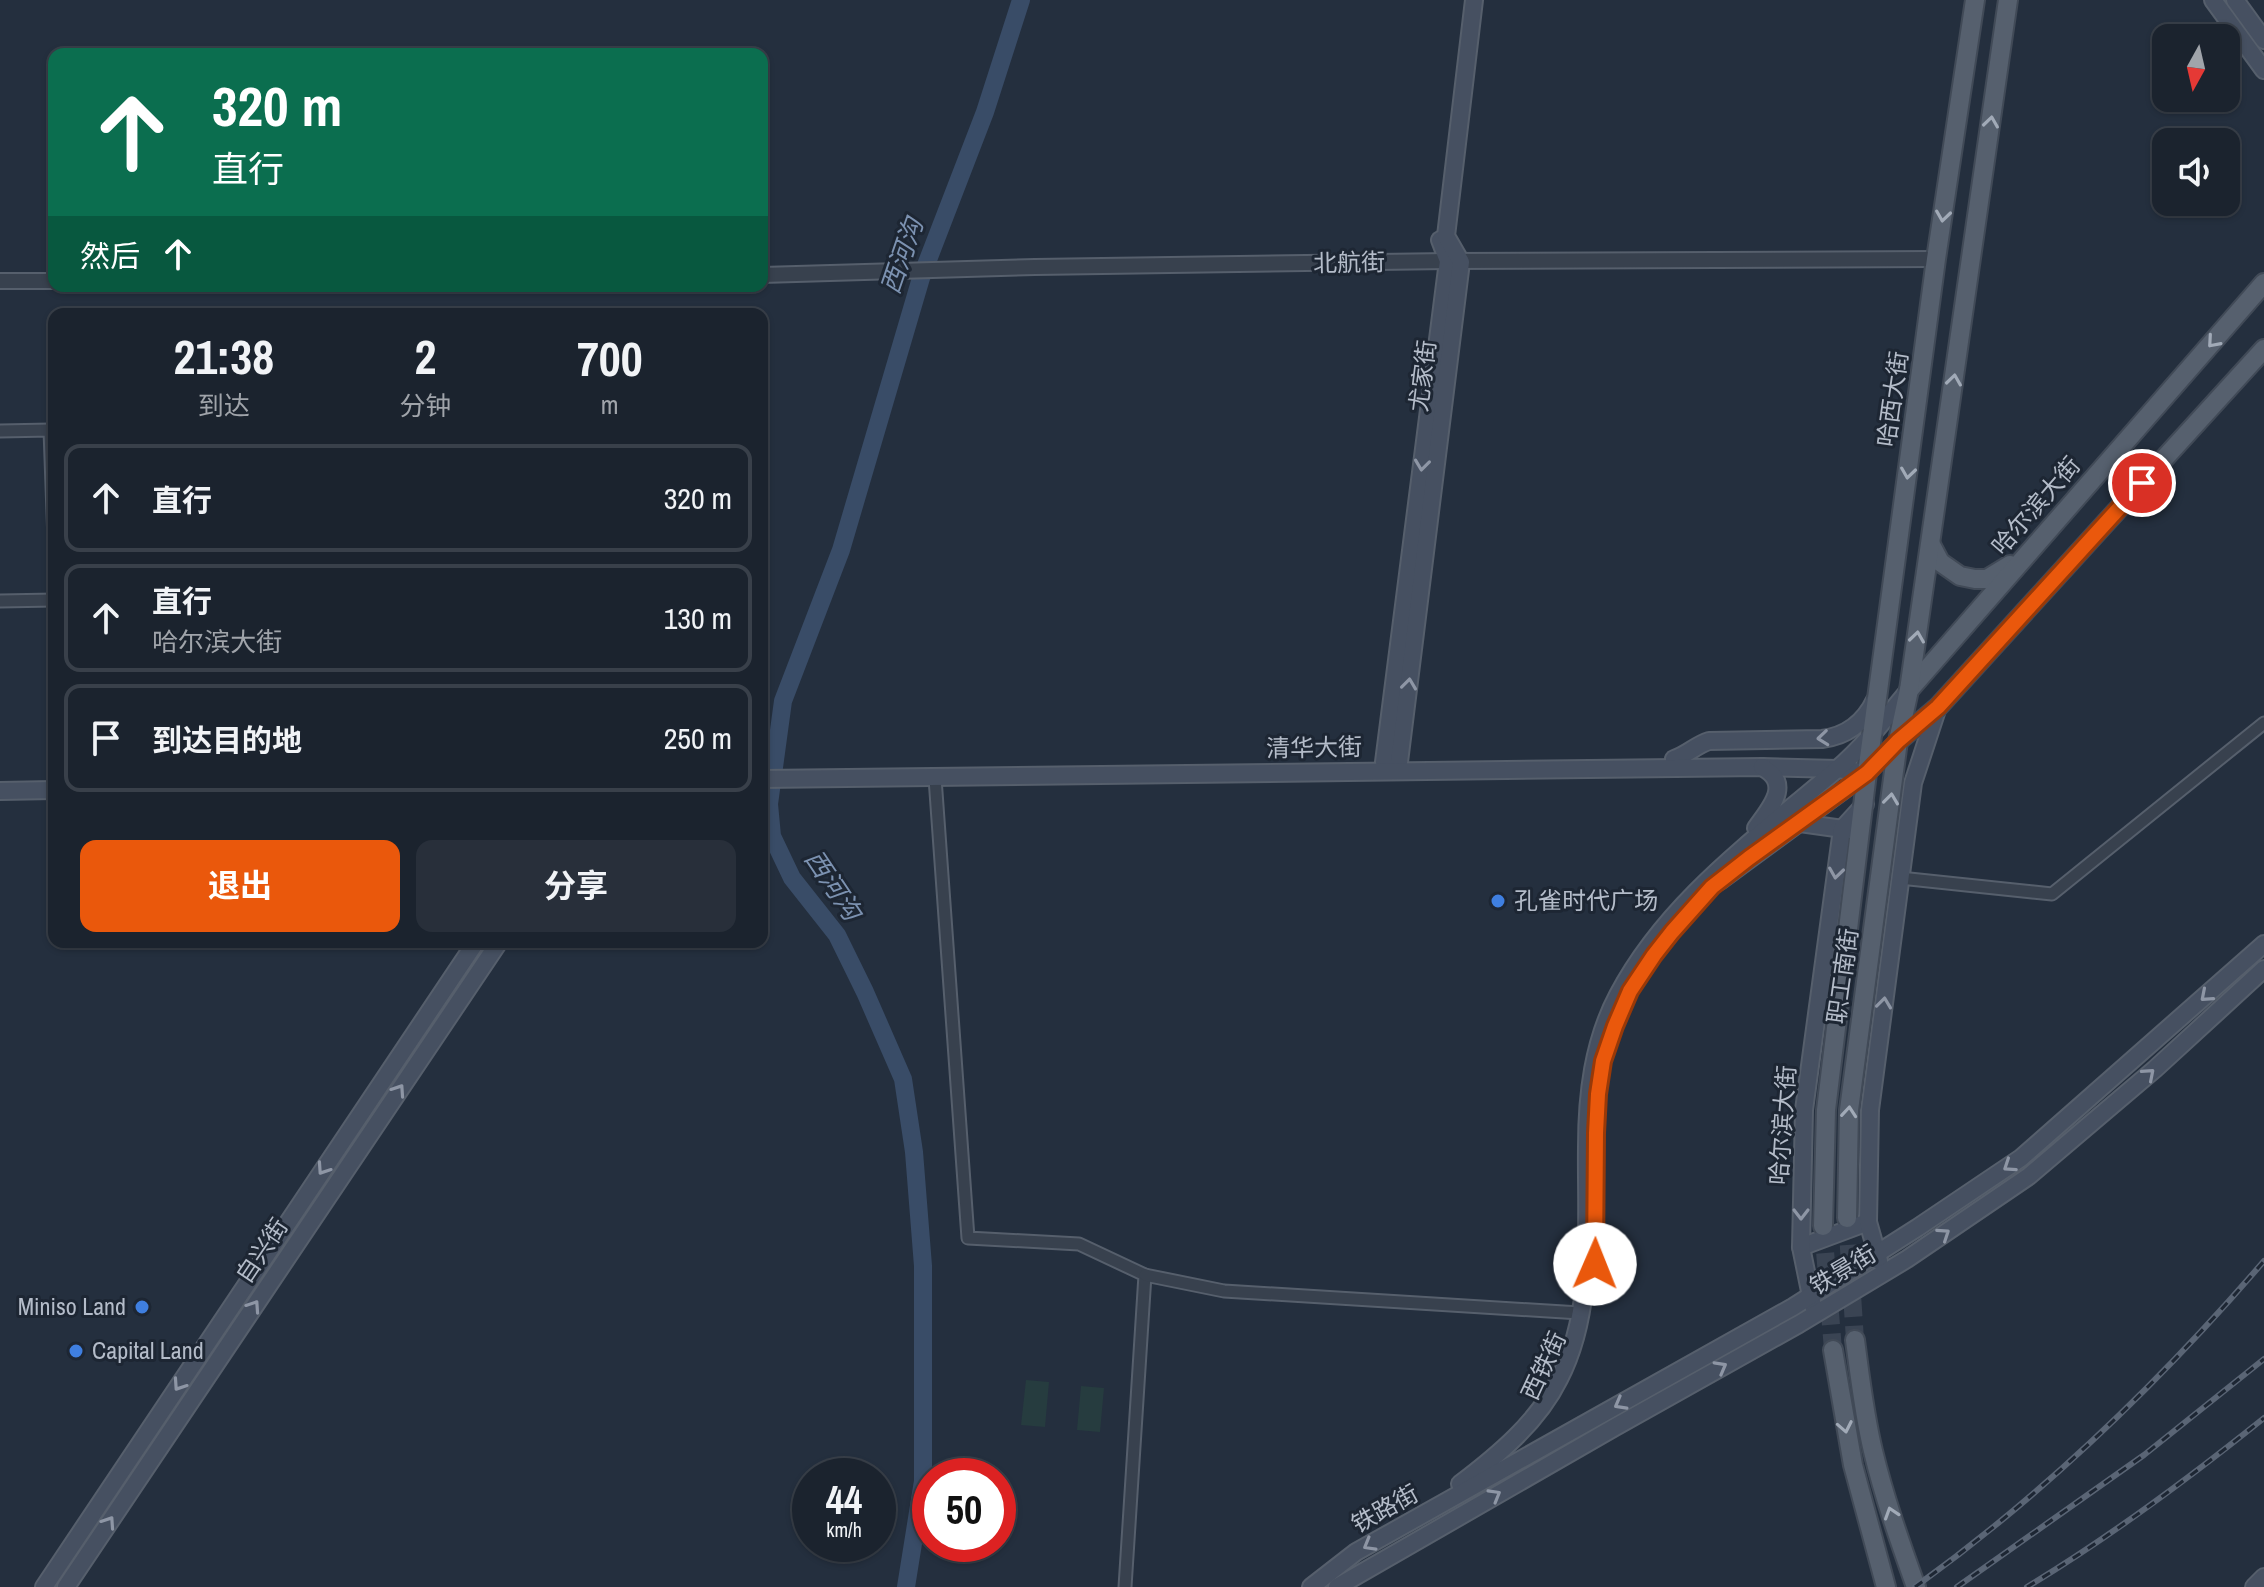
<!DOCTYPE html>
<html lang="zh">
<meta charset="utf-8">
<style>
:root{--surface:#1b232e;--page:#282f3a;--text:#f1f3f6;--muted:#a0a4aa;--line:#39404a;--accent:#ea580c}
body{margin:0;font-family:"Archivo Narrow","Noto Sans SC",sans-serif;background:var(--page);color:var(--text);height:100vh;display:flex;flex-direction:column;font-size:30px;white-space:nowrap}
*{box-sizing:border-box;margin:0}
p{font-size:26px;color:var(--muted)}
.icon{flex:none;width:44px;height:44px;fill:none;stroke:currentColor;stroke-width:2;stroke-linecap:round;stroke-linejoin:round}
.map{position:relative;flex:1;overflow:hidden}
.panel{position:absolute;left:48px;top:308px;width:720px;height:640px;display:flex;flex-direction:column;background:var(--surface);border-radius:16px;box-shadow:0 2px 6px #0004,0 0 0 2px var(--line)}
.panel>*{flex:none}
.hud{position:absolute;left:48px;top:48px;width:720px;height:244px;border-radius:16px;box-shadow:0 2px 6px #0004,0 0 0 2px var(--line);background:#0b6e4f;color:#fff;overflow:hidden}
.needle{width:52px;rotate:188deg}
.tools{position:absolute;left:2152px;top:24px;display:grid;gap:16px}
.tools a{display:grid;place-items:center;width:88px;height:88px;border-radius:16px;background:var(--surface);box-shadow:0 2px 6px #0004,0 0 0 2px var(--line);font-size:40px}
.speed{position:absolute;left:792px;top:1458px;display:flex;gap:16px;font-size:40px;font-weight:700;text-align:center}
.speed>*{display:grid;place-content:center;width:104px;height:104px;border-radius:50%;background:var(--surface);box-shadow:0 2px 6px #0004,0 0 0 2px var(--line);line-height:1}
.speed small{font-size:20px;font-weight:400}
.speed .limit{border:12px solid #d22;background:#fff;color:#111}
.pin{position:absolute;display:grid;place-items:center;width:68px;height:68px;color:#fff;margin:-34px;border:4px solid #fff;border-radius:50%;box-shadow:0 2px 8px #0007}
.me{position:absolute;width:88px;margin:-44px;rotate:1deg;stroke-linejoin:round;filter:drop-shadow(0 0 6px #0008)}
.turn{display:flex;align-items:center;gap:28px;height:168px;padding:0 32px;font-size:36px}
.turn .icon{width:104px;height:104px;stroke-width:2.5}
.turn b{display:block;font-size:56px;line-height:68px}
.then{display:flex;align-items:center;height:76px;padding:0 32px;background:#0003;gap:16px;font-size:30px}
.eta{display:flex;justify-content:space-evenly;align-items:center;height:136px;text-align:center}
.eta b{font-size:48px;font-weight:700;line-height:56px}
.button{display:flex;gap:16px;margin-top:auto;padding:16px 32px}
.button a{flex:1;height:92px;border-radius:16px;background:var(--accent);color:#fff;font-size:32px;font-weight:700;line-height:92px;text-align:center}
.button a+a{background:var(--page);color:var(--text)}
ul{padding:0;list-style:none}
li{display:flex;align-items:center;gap:24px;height:108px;margin:0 16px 12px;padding:0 16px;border:4px solid var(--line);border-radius:16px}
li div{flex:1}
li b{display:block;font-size:30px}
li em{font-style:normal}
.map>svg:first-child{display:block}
.green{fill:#263c3f}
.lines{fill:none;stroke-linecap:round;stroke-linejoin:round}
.river{stroke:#394c67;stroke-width:18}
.primary-tunnel{stroke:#3a4453;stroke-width:18;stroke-dasharray:18 9;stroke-linecap:butt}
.minor-casing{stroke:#565f6c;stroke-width:15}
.tertiary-casing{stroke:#565f6c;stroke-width:18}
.secondary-casing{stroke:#565f6c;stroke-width:20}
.primary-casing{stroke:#414a57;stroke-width:22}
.minor{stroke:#38414e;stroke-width:11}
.tertiary{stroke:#38414e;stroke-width:14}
.secondary{stroke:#465061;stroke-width:16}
.primary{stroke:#56606e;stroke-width:18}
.rail-casing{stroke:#5a6575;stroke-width:6}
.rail{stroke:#1d2633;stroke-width:3;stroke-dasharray:9;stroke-linecap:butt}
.oneway{stroke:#a1aab7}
.oneway2{stroke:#8e96a5}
.route-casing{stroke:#983908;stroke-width:20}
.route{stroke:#ea580c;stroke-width:14}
.shop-dot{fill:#3f7fe0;stroke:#1d2633;stroke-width:3}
.labels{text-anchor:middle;stroke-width:6;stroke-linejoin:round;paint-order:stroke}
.street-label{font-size:24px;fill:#b4bcc9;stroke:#1d2633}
.poi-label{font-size:24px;fill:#b4bcc9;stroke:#1d2633;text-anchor:start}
.water-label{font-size:26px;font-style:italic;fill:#7c92b1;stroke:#1d2633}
</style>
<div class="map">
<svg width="2264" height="1587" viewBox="0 0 2264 1587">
<rect width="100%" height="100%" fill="#242f3e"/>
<g class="green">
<path d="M1026,1380L1049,1382L1045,1427L1021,1425Z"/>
<path d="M1081,1386L1104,1388L1100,1432L1077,1430Z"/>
</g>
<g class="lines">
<path class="river" d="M906,1587L923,1481V1266L914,1152L903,1079L865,992L837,935L792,878L772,836L769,804L783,701L841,550L921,278L985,112L1021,0"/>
<g class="primary-tunnel">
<path d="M1847,1218L1855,1340"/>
<path d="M1823,1226L1833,1350"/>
</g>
<defs>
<g id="minor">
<path d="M0,431L50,430L54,541"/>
<path d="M0,601L54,600"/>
<path d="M935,778L968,1238L1079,1244L1145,1275L1125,1587"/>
<path d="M1900,878L2052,894L2264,723"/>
<path d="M1145,1275L1224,1291L1580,1313"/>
</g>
<g id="tertiary">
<path d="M762,275L1035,267L1448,261L1936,259"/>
<path d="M0,281H54"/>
</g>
<g id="secondary">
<path d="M2213,0L2264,70"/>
<path d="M2235,0L2264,40"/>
<path d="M1674,759C1687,755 1696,745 1709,741L1822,739C1847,736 1864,723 1875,700"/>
<path d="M1384,762L1448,261L1440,240"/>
<path d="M1399,762L1461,262L1446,236L1474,0"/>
<path d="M762,779L1762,767L1838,769L1867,773"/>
<path d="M0,791L54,790"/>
<path d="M1800,823L1850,830"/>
<path d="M1756,828C1770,808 1793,784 1762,767"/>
<path d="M1720,881L1867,773L1898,741"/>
<path d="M1801,1247L1868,1222"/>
<path d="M1879,1261L1868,1222L1870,1110L1913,783L1938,707"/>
<path d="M1813,1306L1801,1247L1804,1110L1842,829L1865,804"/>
<path d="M1460,1484C1497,1456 1538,1422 1559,1379C1595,1310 1586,1223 1587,1147C1587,1095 1593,1042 1618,995C1668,900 1757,838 1836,770C1863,747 1886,718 1909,690"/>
<path d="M44,1587L476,942"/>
<path d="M66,1587L499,942"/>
<path d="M1311,1587L1356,1552L1793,1307L1917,1228L2021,1158L2264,944"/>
<path d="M1337,1587L1615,1427L1799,1324L1907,1259L2029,1176L2155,1069L2264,969"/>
<path d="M2254,1587L2264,1577"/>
</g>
<g id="primary">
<path d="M1931,545L1940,562L1960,576L1975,579H1987L2010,565"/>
<path d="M1909,690L2264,283"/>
<path d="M1898,741L1938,707L2264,349"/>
<path d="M1847,1218L1849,1110L1898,741L1909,690L2008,0"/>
<path d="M1823,1226L1826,1110L1867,773L1936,259L1975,0"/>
<path d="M1855,1340C1860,1377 1864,1414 1873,1451C1884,1497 1900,1542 1916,1587"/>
<path d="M1833,1350L1853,1465L1886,1587"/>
</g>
</defs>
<use href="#minor" class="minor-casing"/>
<use href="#tertiary" class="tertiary-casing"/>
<use href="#secondary" class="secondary-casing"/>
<use href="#primary" class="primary-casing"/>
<use href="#minor" class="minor"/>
<use href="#tertiary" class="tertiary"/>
<use href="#secondary" class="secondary"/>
<use href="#primary" class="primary"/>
<defs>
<g id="rail">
<path d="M1915,1587C2044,1494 2160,1382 2264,1261"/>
<path d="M1957,1587L2144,1455L2264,1359"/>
<path d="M2027,1587C2110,1537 2188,1479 2264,1418"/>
</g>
</defs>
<use href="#rail" class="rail-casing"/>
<use href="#rail" class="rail"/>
</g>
<defs><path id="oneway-chevron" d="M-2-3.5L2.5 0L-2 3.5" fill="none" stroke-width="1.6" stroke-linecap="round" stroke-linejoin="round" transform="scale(2)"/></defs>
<g class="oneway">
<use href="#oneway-chevron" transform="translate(1991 122) rotate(-82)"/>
<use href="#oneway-chevron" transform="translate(1943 216) rotate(98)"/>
<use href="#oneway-chevron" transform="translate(2213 342) rotate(131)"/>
<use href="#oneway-chevron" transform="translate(1954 380) rotate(-82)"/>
<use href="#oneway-chevron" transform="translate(1908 473) rotate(98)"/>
<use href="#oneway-chevron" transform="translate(1917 637) rotate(-82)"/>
<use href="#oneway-chevron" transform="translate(1891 799) rotate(-83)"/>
<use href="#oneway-chevron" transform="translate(1849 1112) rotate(-85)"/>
<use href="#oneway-chevron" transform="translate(1845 1427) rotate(79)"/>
<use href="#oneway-chevron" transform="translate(1891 1513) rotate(-108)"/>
</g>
<g class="oneway2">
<use href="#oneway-chevron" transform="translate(1422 465) rotate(97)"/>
<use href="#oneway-chevron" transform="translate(1409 684) rotate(-83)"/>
<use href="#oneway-chevron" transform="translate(1823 738) rotate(174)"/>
<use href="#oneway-chevron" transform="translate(1836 873) rotate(98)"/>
<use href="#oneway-chevron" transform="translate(2206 996) rotate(139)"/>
<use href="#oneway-chevron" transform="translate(1884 1003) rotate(-83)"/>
<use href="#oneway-chevron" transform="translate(2149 1074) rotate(-41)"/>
<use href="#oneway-chevron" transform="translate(399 1090) rotate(-56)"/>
<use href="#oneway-chevron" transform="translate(2009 1166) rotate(146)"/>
<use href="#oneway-chevron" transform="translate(323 1169) rotate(124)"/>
<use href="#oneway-chevron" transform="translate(1801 1214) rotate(90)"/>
<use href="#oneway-chevron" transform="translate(1944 1234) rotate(-34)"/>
<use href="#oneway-chevron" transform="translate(254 1306) rotate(-56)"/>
<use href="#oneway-chevron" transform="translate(1721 1367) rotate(-29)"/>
<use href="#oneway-chevron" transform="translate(179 1385) rotate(124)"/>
<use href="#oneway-chevron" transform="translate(1620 1404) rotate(151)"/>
<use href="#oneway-chevron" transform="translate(1495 1495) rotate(-30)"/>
<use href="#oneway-chevron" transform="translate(109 1522) rotate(-56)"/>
<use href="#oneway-chevron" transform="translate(1369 1545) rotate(150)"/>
</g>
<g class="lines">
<defs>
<path id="route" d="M1595,1264L1596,1133L1598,1094L1603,1061L1615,1026L1630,991L1654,955L1672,932L1712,887L1749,858L1867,773L1898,741L1938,707L2142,483"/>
</defs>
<use href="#route" class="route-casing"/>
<use href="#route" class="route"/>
</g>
<g class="shop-dot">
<circle cx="1498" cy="901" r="8"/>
<circle cx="142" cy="1307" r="8"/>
<circle cx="76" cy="1351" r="8"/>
</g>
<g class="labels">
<g class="street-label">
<text transform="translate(1349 263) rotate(-1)" y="8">北航街</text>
<text transform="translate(1423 376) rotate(-83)" y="8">尤家街</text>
<text transform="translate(1893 399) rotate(-82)" y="8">哈西大街</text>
<text transform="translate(2036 506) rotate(-49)" y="8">哈尔滨大街</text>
<text transform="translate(1314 748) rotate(-1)" y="8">清华大街</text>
<text transform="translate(1843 976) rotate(-82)" y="8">职工南街</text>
<text transform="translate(1783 1125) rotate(-86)" y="8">哈尔滨大街</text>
<text transform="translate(262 1251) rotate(-56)" y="8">自兴街</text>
<text transform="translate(1843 1270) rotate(-31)" y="8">铁景街</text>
<text transform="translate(1544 1366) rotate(-65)" y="8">西铁街</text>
<text transform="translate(1385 1509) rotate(-29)" y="8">铁路街</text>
</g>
<g class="poi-label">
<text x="1514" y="909">孔雀时代广场</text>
<text x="126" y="1315" text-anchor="end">Miniso Land</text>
<text x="92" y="1359">Capital Land</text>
</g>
<g class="water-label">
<text transform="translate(902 256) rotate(-71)" y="9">西河沟</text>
<text transform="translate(833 885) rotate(56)" y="9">西河沟</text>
</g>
</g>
</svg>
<div class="tools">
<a><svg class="needle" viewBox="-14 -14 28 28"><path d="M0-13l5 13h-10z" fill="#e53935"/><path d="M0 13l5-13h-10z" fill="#a0a4aa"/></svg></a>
<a><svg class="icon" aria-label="sound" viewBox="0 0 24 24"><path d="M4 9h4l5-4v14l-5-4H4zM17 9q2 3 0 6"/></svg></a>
</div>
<div class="speed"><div>44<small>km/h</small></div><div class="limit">50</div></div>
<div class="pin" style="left:2142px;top:483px;background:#d93025"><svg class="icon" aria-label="arrive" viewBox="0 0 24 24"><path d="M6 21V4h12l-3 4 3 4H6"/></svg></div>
<svg class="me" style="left:1595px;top:1264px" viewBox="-20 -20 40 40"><circle r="19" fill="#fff"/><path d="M0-13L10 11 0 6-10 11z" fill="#ea580c"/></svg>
<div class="hud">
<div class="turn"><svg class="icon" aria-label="ahead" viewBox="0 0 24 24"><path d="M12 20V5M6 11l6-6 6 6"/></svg><div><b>320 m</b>直行</div></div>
<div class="then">然后<svg class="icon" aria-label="ahead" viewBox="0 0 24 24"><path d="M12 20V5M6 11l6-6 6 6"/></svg></div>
</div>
<section class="panel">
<div class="eta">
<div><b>21:38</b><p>到达</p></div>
<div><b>2</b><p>分钟</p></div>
<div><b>700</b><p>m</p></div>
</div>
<ul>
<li><svg class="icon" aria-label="ahead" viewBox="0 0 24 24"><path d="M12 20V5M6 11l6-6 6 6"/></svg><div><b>直行</b></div><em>320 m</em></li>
<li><svg class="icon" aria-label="ahead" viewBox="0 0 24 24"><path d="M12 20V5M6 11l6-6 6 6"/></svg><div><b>直行</b><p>哈尔滨大街</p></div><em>130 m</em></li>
<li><svg class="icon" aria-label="arrive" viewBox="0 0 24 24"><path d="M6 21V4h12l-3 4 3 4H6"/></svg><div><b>到达目的地</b></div><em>250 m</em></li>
</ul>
<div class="button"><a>退出</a><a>分享</a></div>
</section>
</div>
